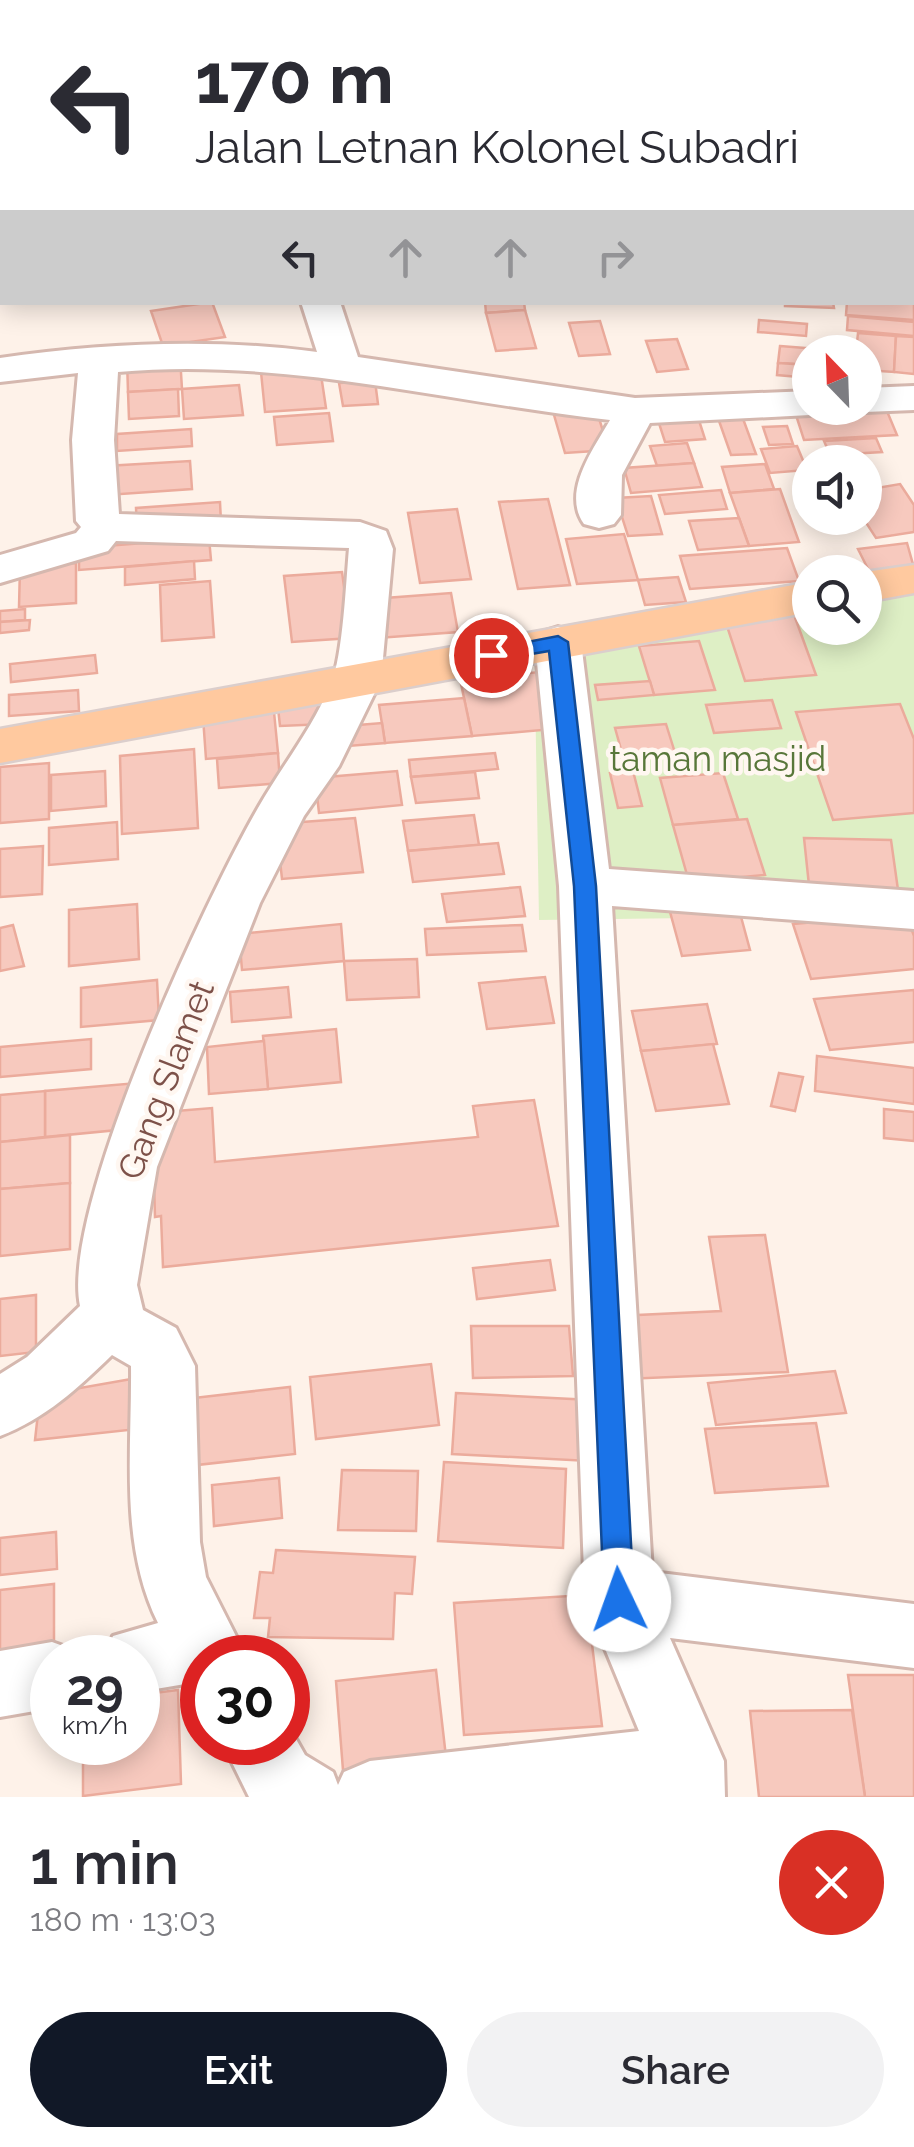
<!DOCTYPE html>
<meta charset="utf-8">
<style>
:root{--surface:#fff;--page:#f2f2f3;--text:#2b2b33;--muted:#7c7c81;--accent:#111827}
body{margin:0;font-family:Raleway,sans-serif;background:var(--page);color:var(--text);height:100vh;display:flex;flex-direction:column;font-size:38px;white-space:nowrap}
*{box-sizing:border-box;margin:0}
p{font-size:32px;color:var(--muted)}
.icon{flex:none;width:55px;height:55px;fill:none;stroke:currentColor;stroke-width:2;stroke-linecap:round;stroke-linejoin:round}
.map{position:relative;height:1797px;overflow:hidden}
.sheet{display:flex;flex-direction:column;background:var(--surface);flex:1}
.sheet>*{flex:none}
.banner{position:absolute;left:0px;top:0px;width:915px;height:305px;box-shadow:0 5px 25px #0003;background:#fff;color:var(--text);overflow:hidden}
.needle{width:65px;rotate:337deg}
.fabs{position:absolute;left:792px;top:335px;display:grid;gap:20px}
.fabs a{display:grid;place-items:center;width:90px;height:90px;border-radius:50%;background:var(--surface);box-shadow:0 5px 25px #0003;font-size:50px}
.speed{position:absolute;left:30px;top:1635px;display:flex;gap:20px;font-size:50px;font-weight:700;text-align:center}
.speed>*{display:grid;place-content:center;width:130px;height:130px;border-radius:50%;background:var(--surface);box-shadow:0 5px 25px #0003;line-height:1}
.speed small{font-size:25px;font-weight:400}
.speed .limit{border:15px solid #d22;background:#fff;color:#111}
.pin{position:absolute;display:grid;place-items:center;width:85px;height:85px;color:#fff;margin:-42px;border:5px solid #fff;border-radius:50%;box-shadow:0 2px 10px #0007}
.me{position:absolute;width:110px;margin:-55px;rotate:357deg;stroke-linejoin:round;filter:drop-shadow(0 0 8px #0008)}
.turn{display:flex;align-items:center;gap:35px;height:210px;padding:0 30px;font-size:45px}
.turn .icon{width:130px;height:130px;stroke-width:2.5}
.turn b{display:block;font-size:70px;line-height:85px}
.lanes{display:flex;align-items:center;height:95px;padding:0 30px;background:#0003;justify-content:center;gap:50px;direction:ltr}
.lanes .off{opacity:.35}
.round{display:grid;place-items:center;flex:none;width:105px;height:105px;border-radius:52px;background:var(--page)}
.summary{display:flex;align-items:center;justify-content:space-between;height:170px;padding:0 30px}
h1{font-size:60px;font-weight:600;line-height:75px}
.action{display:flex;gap:20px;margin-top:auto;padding:20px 30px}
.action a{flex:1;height:115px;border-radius:60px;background:var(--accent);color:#fff;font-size:40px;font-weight:600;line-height:115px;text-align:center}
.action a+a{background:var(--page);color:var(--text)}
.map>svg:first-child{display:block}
.green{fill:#deefc5}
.building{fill:#f7c9be;stroke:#ebab9c;stroke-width:2.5}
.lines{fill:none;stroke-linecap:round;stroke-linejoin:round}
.minor-casing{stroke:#d5b8af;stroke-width:6}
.major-casing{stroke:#dbcecc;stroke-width:5}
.minor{fill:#fff;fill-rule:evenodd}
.major{fill:#ffc99f;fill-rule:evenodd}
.route{fill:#1a73e8;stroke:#114b97;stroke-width:2.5}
.labels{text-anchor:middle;stroke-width:9;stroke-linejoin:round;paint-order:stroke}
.park-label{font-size:35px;fill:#58773a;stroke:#fff7f1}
.street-label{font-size:35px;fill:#7d5149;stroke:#fff7f1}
</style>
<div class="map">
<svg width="914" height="1797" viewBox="0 0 914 1797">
<rect width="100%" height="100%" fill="#fef2e9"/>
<path class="green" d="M914,562V915L539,920L534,630L810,580V628H865V572H853Z"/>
<g class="building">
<path d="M914,300V320L846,315L847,302Z"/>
<path d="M212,302L225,337L163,346L151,311Z"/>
<path d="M524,302L525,310L486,313L485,302Z"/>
<path d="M785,302H833L834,308L785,306Z"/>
<path d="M525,310L536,348L496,351L486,313Z"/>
<path d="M848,316L914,322V336L847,330Z"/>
<path d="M759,320L807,324L806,336L758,332Z"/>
<path d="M600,321L610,354L579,356L569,323Z"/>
<path d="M858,333L896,336L894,372L865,370V352H856Z"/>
<path d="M896,336L914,337V374L894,372Z"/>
<path d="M677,339L688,369L657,372L646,341Z"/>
<path d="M780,346L856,352H810V365L778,363Z"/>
<path d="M180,357L182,389L128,392L127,360Z"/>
<path d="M778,363L810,365V378L777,375Z"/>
<path d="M320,368L326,408L265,412L261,372Z"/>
<path d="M375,381L378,404L343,406L339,383Z"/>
<path d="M239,385L243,415L184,419L182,389Z"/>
<path d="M178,389L179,416L129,419L128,392Z"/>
<path d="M884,404L897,435L804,440L794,409Z"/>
<path d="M696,411L705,439L665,442L656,414Z"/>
<path d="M597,412L609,450L565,453L554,415Z"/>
<path d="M329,413L333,441L277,445L274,417Z"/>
<path d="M742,416L756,454L731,455L718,418Z"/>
<path d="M787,426L793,444L769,445L763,427Z"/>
<path d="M191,429L192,446L117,451V434Z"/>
<path d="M876,438L882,452L830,455L824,441Z"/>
<path d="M687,443L694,463L657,466L650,446Z"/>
<path d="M797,446L807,470L770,473L761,449Z"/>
<path d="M190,461L192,489L107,495L106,466Z"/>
<path d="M694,463L702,487L631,493L624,468Z"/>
<path d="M765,464L774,489L730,493L722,467Z"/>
<path d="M900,484L914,505V532L876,538L863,518L865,490Z"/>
<path d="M780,489L799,542L749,546L730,493Z"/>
<path d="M721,490L727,509L665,514L659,495Z"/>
<path d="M651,496L662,534L628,536L616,498Z"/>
<path d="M548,499L570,585L518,589L499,502Z"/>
<path d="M220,502L221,522L137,528L136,508Z"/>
<path d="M457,509L471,579L420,583L408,513Z"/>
<path d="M739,518L749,546L698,550L689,521Z"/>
<path d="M624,534L638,580L577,584L566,539Z"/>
<path d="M209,538L211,560L79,570V548Z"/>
<path d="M907,543L914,568L870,573L858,549Z"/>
<path d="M787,548L799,581L690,589L680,556Z"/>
<path d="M194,561L195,579L125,585V567Z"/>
<path d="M76,563V603L19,607L20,567Z"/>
<path d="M342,572L351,638L292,642L284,576Z"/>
<path d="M678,577L686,602L645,605L638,580Z"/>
<path d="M210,581L214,637L162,641L160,585Z"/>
<path d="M451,593L458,632L378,638L372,599Z"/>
<path d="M25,609V620L0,622V611Z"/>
<path d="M793,612L816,675L745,681L724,617Z"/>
<path d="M30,620L29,630L0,633V622Z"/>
<path d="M699,641L715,690L654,695L639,646Z"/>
<path d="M95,655L97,673L11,682L10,664Z"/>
<path d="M541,672L554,729L472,736L460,679Z"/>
<path d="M650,681L654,695L598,700L595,685Z"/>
<path d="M78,690L79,711L9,716V695Z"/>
<path d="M464,698L472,736L385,743L379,705Z"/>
<path d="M772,700L781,728L714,733L706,705Z"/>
<path d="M325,704L326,724L280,726L278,708Z"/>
<path d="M900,704L914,739V813L833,820L796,712Z"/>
<path d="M274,712L278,753L206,759L203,717Z"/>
<path d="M382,723L385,743L348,746L346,726Z"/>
<path d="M666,724L676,756L624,760L615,728Z"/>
<path d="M194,749L198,828L122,834L120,756Z"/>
<path d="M278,753L280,783L219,788L217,759Z"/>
<path d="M495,753L498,769L411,777L409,760Z"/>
<path d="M49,763V819L0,823V767Z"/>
<path d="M105,771L106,806L51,811V775Z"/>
<path d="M397,771L402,805L319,813L315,778Z"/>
<path d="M633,771L642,806L618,808L610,773Z"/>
<path d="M475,772L479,798L416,803L411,777Z"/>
<path d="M723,773L738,819L673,825L660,778Z"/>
<path d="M474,815L479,845L408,851L403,821Z"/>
<path d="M355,818L363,872L282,879L276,824Z"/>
<path d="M747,819L765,875L689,882L673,825Z"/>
<path d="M117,822L118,859L49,865V828Z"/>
<path d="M804,838L891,840L899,897L810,895Z"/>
<path d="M498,843L504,874L413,882L408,851Z"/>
<path d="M43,846L42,894L0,897V849Z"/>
<path d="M520,887L525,916L447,922L442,894Z"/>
<path d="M737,902L750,950L682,956L669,908Z"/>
<path d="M137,904L139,959L69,966V910Z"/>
<path d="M906,914L914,936V969L811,979L793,924Z"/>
<path d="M341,924L344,961L242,970L239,934Z"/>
<path d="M13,925L24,966L0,971V928Z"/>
<path d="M522,925L526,951L427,955L425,929Z"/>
<path d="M417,959L419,997L347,1000L344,961Z"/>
<path d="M545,977L554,1023L487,1029L479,983Z"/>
<path d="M157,980L159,1020L81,1027V988Z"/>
<path d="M288,987L291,1017L232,1022L230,992Z"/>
<path d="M914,990V1042L830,1050L814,999Z"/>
<path d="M707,1004L717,1044L641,1051L632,1011Z"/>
<path d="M336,1029L341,1082L268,1089L263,1036Z"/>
<path d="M91,1039V1069L0,1077V1047Z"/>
<path d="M264,1041L268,1089L209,1094L207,1047Z"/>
<path d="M713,1044L729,1104L656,1111L641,1051Z"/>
<path d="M817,1056L914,1068V1104L815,1091Z"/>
<path d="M779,1073L803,1077L795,1111L771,1106Z"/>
<path d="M137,1083L138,1128L45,1137V1091Z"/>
<path d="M45,1091V1137L0,1142V1095Z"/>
<path d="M534,1100L558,1226L163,1267L161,1216L155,1217L152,1113L212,1108L215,1162L478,1137L473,1106Z"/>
<path d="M884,1109L914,1112V1141L884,1138Z"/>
<path d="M70,1135V1183L0,1189V1142Z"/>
<path d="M70,1183V1249L0,1256V1189Z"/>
<path d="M765,1235L788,1372L625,1379L617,1316L721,1311L709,1237Z"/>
<path d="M550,1260L555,1290L477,1299L473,1268Z"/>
<path d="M36,1295V1352L0,1356V1299Z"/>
<path d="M471,1326H569L573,1376L473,1378Z"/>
<path d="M431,1364L439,1425L316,1439L310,1377Z"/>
<path d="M835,1371L846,1413L716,1425L708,1383Z"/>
<path d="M137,1378L138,1429L35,1440L40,1395Z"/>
<path d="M290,1387L295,1454L179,1467L176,1400Z"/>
<path d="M456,1393L591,1400L589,1461L452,1454Z"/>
<path d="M816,1423L828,1486L715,1493L705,1429Z"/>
<path d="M444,1462L566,1469L563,1548L438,1541Z"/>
<path d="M342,1470L418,1471L416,1531L338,1530Z"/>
<path d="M279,1478L282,1518L214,1526L212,1485Z"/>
<path d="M56,1532L57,1569L0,1575V1538Z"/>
<path d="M276,1550L415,1557L412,1594L395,1593L393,1639L268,1637L270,1618H254L260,1572L273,1573Z"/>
<path d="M54,1584V1652L0,1658V1590Z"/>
<path d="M586,1595L602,1726L464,1735L454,1603Z"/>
<path d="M436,1670L446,1757L343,1770L336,1681Z"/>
<path d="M848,1675H914V1797H865Z"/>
<path d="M178,1690L181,1784L83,1796V1742H138V1695Z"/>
<path d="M852,1710L865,1797H759L750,1711Z"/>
</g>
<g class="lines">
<defs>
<g id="minor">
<path d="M315,0H349L350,2H317Z"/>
<path d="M417,0H449L450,2H418Z"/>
<path d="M479,0H511L512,2H480Z"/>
<path d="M301,302H340L358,357L635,398L810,391V408H827L810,415L650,423L622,475L621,515L614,524L599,528L584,524C561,492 594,448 610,420C445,402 285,357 118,372L114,440L119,514L360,522L386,531L393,549L381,680L339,766L304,816L260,903L157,1167L137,1285L143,1310L176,1328L195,1366L200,1542L206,1577L247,1658H202V1687L191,1683L138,1692V1658H104L113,1636L158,1623C119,1544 132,1452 131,1366L112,1355C78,1388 45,1419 0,1436V1374L27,1357L80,1306C60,1210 205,900 258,808C282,766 312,729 331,684C343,655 346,581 349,548L116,541L108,551L0,583V555L76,533L81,527L76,521L72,440L78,373L0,382V358C104,343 212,338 317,352Z"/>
<path d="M914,386V410L865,412L850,408H865V388Z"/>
<path d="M558,627L574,632L581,642L609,869L914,891V929L612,906L652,1572L914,1604V1668L670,1638L724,1761L725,1797H249L222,1742H288V1725L305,1755L333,1772L338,1785L344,1772L370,1761L639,1731L585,1600L559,886L535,642L542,632Z"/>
<path d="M52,1642L77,1651L79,1658H52V1708L0,1717V1651Z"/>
</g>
<g id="major">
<path d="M914,565V593L865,602V572Z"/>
<path d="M810,582V612L0,763V729Z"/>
</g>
</defs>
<use href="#minor" class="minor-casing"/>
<use href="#major" class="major-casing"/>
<use href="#minor" class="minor"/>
<use href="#major" class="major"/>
</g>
<path class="route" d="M558,636L568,642L596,886L634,1600L630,1609L619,1613L608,1609L604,1600L574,886L549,651L491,661L481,655L491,649Z"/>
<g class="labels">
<g class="park-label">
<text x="718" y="771">taman masjid</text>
</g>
<g class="street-label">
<text transform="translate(166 1080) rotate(-69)" y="12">Gang Slamet</text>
</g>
</g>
</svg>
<div class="fabs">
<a><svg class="needle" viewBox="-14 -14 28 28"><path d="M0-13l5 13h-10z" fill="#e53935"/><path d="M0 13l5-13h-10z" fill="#7c7c81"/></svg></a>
<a><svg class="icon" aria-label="sound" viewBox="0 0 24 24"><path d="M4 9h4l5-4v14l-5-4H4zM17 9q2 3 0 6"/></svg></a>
<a><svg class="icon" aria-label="search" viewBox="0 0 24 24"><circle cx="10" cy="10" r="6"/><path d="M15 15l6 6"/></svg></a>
</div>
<div class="speed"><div>29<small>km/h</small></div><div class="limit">30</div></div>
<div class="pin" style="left:491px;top:655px;background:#d93025"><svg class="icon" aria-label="arrive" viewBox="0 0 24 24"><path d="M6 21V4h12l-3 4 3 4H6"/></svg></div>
<svg class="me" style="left:619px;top:1600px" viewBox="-20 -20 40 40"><circle r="19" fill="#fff"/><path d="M0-13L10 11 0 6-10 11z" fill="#1a73e8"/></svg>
<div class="banner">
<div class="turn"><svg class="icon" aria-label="left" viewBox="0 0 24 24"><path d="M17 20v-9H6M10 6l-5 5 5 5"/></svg><div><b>170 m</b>Jalan Letnan Kolonel Subadri</div></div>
<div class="lanes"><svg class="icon" aria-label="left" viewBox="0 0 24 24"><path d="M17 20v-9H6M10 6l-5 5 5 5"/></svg><svg class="icon off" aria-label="ahead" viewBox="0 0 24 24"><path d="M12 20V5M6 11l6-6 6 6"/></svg><svg class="icon off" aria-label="ahead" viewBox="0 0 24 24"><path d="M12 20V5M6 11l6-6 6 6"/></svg><svg class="icon off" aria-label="right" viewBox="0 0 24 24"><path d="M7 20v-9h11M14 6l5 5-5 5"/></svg></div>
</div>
</div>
<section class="sheet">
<div class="summary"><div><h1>1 min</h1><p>180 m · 13:03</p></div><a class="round" style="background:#d93025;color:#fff"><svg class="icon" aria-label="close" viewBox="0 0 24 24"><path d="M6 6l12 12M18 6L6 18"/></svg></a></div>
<div class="action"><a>Exit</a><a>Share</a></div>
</section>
